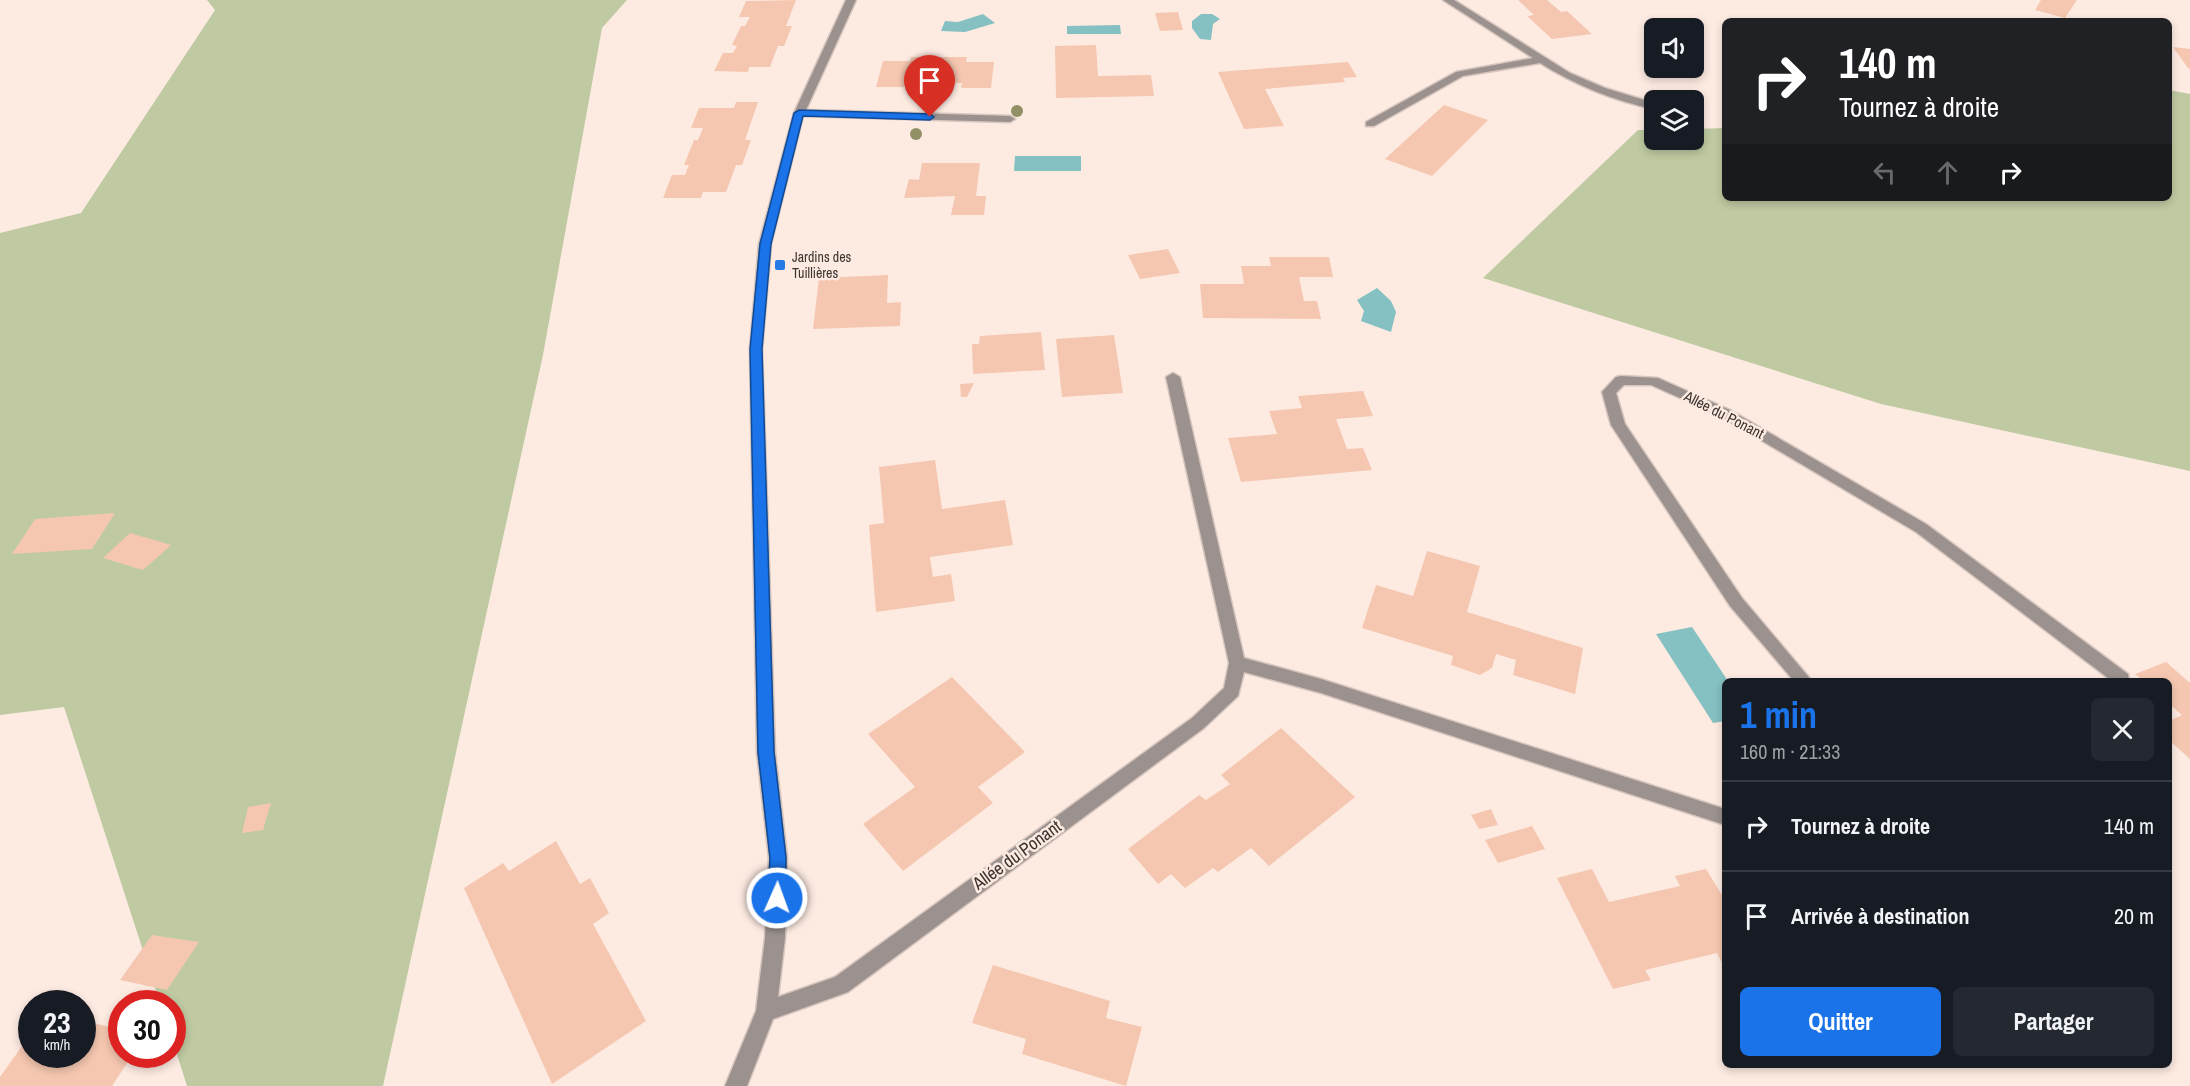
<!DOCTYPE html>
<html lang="fr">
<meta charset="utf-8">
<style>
:root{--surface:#171b24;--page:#242831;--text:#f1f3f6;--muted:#9ea1a6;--line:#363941;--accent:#1a73e8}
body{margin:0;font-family:"Archivo Narrow",sans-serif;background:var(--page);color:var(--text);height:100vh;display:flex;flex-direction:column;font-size:22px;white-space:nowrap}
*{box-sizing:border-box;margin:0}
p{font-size:20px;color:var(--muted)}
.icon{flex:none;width:33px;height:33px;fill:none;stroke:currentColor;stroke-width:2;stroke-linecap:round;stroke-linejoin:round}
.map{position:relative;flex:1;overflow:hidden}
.panel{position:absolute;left:1722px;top:678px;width:450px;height:390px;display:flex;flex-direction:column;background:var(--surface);border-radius:9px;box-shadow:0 3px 9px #0003}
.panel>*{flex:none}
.guide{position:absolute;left:1722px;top:18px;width:450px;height:183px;border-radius:9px;box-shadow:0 3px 9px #0003;background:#202124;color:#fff;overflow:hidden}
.controls{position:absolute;left:1644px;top:18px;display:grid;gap:12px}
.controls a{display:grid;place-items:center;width:60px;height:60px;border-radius:9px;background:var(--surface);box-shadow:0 3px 9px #0003;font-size:30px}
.speed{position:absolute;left:18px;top:990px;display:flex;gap:12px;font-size:30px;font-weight:700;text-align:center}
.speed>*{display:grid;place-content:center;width:78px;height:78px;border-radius:50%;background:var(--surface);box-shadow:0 3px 9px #0003;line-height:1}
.speed small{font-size:15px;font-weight:400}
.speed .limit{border:9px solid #d22;background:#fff;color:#111}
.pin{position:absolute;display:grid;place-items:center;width:51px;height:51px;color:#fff;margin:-62px -26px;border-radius:50% 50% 50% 0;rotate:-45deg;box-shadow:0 0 6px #0007}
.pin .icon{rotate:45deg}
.me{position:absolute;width:66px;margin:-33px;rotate:2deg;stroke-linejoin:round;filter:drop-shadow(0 0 4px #0008)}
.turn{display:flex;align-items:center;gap:21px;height:126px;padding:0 18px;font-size:27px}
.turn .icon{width:78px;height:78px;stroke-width:2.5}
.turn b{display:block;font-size:42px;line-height:51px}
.lanes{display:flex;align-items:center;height:57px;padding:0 18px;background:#0003;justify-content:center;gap:30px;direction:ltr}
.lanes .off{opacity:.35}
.round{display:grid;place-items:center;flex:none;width:63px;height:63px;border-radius:9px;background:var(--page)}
.summary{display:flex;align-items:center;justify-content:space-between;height:102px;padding:0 18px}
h1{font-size:36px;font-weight:800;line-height:45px;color:var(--accent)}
.primary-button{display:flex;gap:12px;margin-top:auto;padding:12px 18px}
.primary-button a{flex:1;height:69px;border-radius:9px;background:var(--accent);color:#fff;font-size:24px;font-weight:800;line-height:69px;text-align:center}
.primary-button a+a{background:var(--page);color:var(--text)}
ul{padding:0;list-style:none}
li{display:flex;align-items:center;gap:18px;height:90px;padding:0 18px;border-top:2px solid var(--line)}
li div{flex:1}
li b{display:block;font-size:22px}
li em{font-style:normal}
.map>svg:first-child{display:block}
.green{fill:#bfcaa2}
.water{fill:#85c0c2}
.building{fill:#f5c7b0}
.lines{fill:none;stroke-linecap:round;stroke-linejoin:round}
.minor-casing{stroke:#d7c6be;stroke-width:3}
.minor{fill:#9b918e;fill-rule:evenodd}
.tree{fill:#929066}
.route{fill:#1a73e8;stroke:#114b97;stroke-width:1.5}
.poi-dot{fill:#247be5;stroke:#fdebe2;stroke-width:2}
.labels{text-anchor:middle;stroke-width:5;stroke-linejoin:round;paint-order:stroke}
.far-poi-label{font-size:14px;fill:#3d3430;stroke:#fdebe2;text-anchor:start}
.street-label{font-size:15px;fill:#3d3430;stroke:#fdebe2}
.near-street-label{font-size:18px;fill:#3d3430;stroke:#fdebe2}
</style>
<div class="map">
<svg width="2190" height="1086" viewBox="0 0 2190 1086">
<rect width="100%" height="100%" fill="#fdebe2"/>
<g class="green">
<path d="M207,0H627L602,28L543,355L383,1086H187L173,1042L172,1004L160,1003L64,707L0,715V233L81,213L215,10Z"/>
<path d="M2169,90L2190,94V471L1881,404L1483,278L1638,130H1654V140H1694V129L1725,128V198H2169Z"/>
</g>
<g class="water">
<path d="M983,14L995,23L965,32L941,31L945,21L958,22Z"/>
<path d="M1212,14L1220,19L1213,24L1211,40L1200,39L1192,28V21L1201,14Z"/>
<path d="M1120,25L1121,34H1067V26Z"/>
<path d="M1015,156H1081V171H1014Z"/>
<path d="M1377,288L1391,301L1396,312L1391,332L1361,321L1364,311L1357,300Z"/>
<path d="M1692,627L1728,681H1725V721L1713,723L1656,634Z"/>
</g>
<g class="building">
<path d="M796,0L786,26H792L784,46H778L770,67H749L748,72L714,71L723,53H733L737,46L732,45L741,26H745L750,17H739L746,1Z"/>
<path d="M1518,0H1547L1561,12L1567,11L1592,34L1552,39L1527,16L1534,15Z"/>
<path d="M2041,0H2077L2065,18L2035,10Z"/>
<path d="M1178,12L1183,30L1160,31L1155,13Z"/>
<path d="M1096,45L1098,76L1151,75L1154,96L1056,98L1055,46Z"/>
<path d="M2173,47L2190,49V69L2188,68Z"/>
<path d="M911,57H967L966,62H994L991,88H961L962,83L905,82L904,87H876L883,61H910Z"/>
<path d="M1348,62L1357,77L1343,78L1345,82L1265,89L1284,126L1244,129L1218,72Z"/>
<path d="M736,102H758L745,140H751L742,165H736L726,192H703L701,198H663L672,175H685L689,165H684L694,140H698L703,128H691L699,108H734Z"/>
<path d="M1444,105L1488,120L1432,176L1385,159Z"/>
<path d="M922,163H980L976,196H986L984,215H951L955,196L904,198L909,179L919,180Z"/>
<path d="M1168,249L1180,273L1140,279L1128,255Z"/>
<path d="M1269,257H1329L1333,277H1299L1304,301H1317L1321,319L1203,318L1200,284H1244L1241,266H1271Z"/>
<path d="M888,275L887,303L901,302L900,326L813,329L819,278Z"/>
<path d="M1041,332L1045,370L973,374L972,344H979L980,336Z"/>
<path d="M1114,335L1123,393L1062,397L1056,339Z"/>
<path d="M974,383L967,397H961L960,384Z"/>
<path d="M1363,391L1373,416L1336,419L1347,449L1363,448L1372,470L1241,482L1228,438L1277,434L1269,411L1302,408L1298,396Z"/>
<path d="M935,460L942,509L1005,500L1013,545L930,557L933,577L951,574L955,601L876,612L869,525L884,523L879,467Z"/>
<path d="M115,513L92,549L12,554L35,519Z"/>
<path d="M130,533L171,545L143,570L103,558Z"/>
<path d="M1427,551L1480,566L1467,612L1583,648L1575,694L1513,675L1516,660L1496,654L1492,668L1480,675L1451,665L1453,656L1362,628L1376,585L1413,596Z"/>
<path d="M2166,662L2190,683V759L2169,740V721L2182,715L2169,704V681H2144L2135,674Z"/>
<path d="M952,677L1025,752L978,787L993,803L903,871L863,824L915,787L868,734Z"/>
<path d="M1281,728L1355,797L1269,866L1251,848L1218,872L1213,868L1185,888L1171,874L1158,884L1128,849L1199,795L1206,800L1230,784L1221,775Z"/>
<path d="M271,803L263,830L242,833L248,807Z"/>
<path d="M1491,809L1498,825L1479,829L1471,815Z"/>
<path d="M1532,826L1545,849L1498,863L1485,840Z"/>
<path d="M556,841L580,884L590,878L609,913L593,924L646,1021L552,1084L464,888L503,863L509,871Z"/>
<path d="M1592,869L1609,902L1680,886L1675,876L1706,869L1725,900V962L1722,963L1717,953L1645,970L1651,980L1613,989L1557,878Z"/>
<path d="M152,935L199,942L167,990L120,980Z"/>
<path d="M993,965L1110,1001L1106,1018L1142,1027L1126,1086L1022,1054L1026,1039L972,1023Z"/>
<path d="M91,1023L122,1029V1054H133L112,1086H0V1077L32,1032V1054H82V1035Z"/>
</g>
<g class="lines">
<defs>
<g id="minor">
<path d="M846,0H856L806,110L1010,116L1015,119L1010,122L803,116L771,244L762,349L775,752L787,858L785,938L778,997L835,977L1192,718L1224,688L1229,663L1166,377L1173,373L1180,377L1244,658L1321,679L1725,809V825L1321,693L1244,672L1238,696L1204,728L848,992L773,1019L747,1086H725L756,1011L765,938L769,858L757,752L750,349L759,244L794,113Z"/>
<path d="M1443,0H1454L1570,73L1605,88L1654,103V109C1614,101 1575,85 1540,63L1463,76L1374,126H1366V122L1456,72L1533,58Z"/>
<path d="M1621,376L1658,378L1730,410L1926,524L2128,674L2129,681H2112L1916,532L1720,416L1651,385H1624L1616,393L1625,424L1742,598L1812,681H1794L1730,606L1611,425L1602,392L1616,377Z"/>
</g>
</defs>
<use href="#minor" class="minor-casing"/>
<use href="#minor" class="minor"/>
</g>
<g class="tree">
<circle cx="1017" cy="111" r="6"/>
<circle cx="916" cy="134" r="6"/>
</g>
<path class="route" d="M799,110L930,114L934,117L930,120L803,116L771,244L762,349L774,752L786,858L785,898L783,903L777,906L770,903L768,898L770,858L758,752L750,349L760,244L794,113Z"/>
<rect class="poi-dot" x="774" y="259" width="12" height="12" rx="3"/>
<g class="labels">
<g class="far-poi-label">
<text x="792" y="262">Jardins des<tspan x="792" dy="16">Tuillières</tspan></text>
</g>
<g class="street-label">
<text transform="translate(1724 415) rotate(27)" y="5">Allée du Ponant</text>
</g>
<g class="near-street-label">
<text transform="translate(1017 855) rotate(-36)" y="6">Allée du Ponant</text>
</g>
</g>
</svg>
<div class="controls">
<a><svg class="icon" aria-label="sound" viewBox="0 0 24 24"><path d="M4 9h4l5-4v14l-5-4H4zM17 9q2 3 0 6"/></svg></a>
<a><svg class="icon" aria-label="layers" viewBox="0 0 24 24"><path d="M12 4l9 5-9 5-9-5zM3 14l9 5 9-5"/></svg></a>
</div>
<div class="speed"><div>23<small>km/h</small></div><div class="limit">30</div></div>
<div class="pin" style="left:930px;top:117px;background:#d93025"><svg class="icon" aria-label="arrive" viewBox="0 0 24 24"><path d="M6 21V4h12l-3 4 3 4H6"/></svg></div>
<svg class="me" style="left:777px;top:898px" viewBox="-20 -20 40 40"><circle r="17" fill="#1a73e8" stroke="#fff" stroke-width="3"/><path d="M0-11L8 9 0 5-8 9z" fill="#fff"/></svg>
<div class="guide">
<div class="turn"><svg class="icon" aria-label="right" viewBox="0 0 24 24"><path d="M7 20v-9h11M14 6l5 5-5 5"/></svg><div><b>140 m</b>Tournez à droite</div></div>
<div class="lanes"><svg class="icon off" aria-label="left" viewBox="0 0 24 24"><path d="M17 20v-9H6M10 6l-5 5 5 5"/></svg><svg class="icon off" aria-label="ahead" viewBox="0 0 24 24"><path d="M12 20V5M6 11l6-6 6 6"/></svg><svg class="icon" aria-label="right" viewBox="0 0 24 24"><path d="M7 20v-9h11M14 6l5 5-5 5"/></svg></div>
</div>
<section class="panel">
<div class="summary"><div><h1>1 min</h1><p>160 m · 21:33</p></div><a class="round"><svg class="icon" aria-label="close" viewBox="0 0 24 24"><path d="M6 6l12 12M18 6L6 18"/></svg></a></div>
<ul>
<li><svg class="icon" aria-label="right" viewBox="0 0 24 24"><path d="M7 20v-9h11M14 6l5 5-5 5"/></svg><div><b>Tournez à droite</b></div><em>140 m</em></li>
<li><svg class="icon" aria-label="arrive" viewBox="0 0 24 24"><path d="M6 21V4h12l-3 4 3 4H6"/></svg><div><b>Arrivée à destination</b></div><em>20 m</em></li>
</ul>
<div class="primary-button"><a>Quitter</a><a>Partager</a></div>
</section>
</div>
